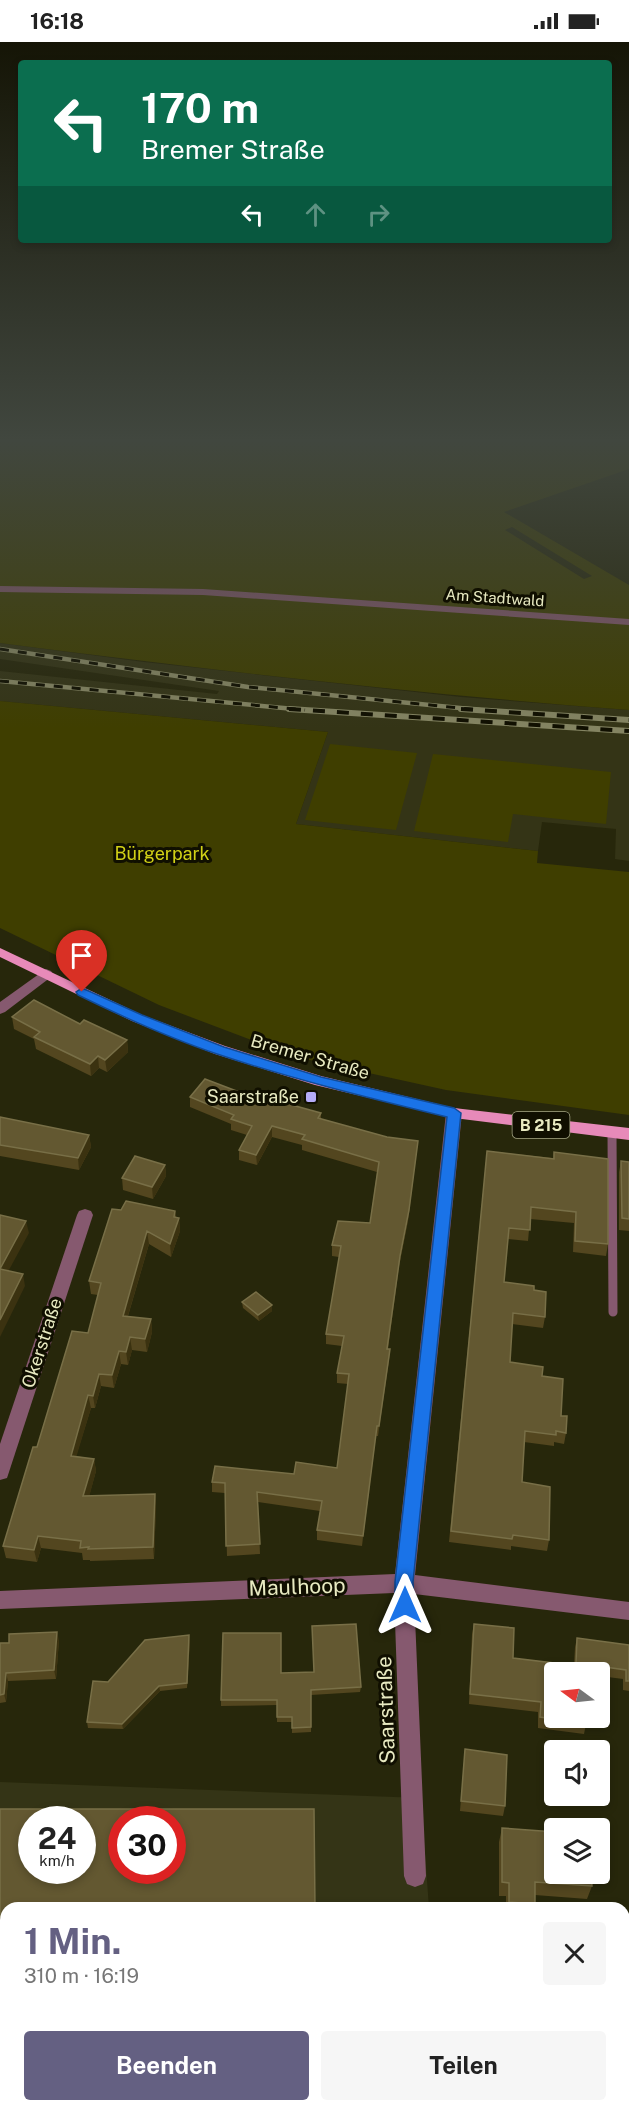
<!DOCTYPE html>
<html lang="de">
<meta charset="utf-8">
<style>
:root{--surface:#fff;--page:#f6f6f6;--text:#222;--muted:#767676;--accent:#646082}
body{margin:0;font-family:"Public Sans",sans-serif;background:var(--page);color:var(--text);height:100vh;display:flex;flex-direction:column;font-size:22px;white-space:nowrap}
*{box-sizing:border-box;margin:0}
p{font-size:20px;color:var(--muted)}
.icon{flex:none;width:33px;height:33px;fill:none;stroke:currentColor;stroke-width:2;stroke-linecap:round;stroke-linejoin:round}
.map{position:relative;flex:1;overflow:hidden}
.drawer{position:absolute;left:0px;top:1860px;width:630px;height:210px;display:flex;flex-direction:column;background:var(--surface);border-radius:18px 18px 0 0;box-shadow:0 3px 9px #0003}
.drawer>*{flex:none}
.top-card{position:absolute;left:18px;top:18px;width:594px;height:183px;border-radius:6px;box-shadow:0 3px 9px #0003;background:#0b6e4f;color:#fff;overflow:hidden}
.needle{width:39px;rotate:285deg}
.controls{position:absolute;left:544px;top:1620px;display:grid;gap:12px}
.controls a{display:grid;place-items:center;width:66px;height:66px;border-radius:6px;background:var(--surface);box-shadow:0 3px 9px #0003;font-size:30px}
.speed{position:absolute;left:18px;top:1764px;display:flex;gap:12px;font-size:30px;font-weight:700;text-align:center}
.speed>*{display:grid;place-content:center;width:78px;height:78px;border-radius:50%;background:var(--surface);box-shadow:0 3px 9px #0003;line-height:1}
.speed small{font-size:15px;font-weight:400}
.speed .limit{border:9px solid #d22;background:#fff;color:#111}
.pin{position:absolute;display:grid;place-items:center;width:51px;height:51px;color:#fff;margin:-62px -26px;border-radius:50% 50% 50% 0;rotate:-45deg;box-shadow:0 0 6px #0007}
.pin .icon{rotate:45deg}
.me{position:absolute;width:66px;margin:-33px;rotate:0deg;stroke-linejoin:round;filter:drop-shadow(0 0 4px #0008)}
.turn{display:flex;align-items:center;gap:21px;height:126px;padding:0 24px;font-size:27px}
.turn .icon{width:78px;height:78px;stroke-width:2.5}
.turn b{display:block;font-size:42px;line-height:51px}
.lanes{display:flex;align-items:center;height:57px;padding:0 24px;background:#0003;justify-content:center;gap:30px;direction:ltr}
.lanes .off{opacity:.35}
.round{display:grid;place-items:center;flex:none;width:63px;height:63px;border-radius:6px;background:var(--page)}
.head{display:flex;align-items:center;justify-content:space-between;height:102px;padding:0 24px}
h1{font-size:36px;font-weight:700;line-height:45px;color:var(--accent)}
.button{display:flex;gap:12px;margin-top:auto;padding:12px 24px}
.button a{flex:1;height:69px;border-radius:6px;background:var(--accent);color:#fff;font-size:24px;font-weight:700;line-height:69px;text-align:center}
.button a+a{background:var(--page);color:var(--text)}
.status{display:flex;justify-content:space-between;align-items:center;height:42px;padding:0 30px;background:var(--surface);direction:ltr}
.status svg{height:16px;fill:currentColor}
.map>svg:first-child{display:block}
.built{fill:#343416;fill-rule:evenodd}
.green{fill:#3f3e00;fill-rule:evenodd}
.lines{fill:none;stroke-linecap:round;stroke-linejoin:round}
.lane{stroke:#86596f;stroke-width:9}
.street{fill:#86596f;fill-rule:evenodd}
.primary{fill:#e78ab9;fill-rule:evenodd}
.rail-far1-casing{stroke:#848462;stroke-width:4.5}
.rail-casing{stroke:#848462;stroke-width:6}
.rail-far1{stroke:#100f00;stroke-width:3;stroke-dasharray:9;stroke-linecap:butt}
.rail{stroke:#100f00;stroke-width:4;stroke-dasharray:12;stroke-linecap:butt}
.wall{fill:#53461f}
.shaded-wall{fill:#3b3210}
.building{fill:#635831;stroke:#786f47;stroke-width:1.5;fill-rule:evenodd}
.route{fill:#1a73e8;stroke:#114b97;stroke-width:1.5}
.poi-dot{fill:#b5acf8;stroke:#100f00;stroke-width:2}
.labels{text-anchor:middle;stroke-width:6;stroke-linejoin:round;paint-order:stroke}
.far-street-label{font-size:15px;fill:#e8eac1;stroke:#100f00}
.shield{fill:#100f00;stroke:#a7a887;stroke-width:1.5}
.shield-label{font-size:16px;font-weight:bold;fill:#e8eac1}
.park-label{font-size:18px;fill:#d2d116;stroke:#100f00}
.street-label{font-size:18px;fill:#e8eac1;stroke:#100f00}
.poi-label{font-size:18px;fill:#e8eac1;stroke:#100f00;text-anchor:end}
.near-street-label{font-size:21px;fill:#e8eac1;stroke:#100f00}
</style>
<div class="status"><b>16:18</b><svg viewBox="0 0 49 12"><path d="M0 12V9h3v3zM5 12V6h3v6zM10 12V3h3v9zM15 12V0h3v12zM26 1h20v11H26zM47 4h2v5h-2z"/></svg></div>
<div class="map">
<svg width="629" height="2070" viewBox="0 0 629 2070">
<rect width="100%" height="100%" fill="#27270b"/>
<g class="built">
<path d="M0,601L144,620L461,655L629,668V819L615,817L616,787L542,780L538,809L296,782L328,690L0,659V629L217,652L219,649L0,617Z"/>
<path d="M0,1740L421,1756L429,1866H6V2064H624V1983H629V2070H0ZM32,1778H82V1828H32ZM122,1778H172V1828H122Z"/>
</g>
<g class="green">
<path d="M0,397H629V427L504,470L629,543V668C419,652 209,628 0,601ZM512,485L592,534L584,537L505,488Z"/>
<path d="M0,659L328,690L296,782L538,809L537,821L629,830V1073L446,1048L296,1015L159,963L0,886Z"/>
<path d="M330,702L417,711L396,788L305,778Z"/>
<path d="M433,712L611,730L606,782L513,772L508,800L414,789Z"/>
</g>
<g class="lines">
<path class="lane" d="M612,1090L613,1270"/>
<g class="street">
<path d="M0,544L203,547L629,577V583L203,553L0,550Z"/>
<path d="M46,927L51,929L53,932L51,935L5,970L0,972V960Z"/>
<path d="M454,1066L459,1067L462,1071L415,1533L629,1560V1578L414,1552L426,1834L423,1842L415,1845L407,1842L404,1834L394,1551L0,1567V1549L395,1532L446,1071L449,1067Z"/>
<path d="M85,1167L91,1169L93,1173L9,1430L7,1436L0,1438V1402L77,1173L79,1169Z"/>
</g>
<path class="primary" d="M0,906L142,973L225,1004L321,1034L454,1066L629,1086V1098L454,1076L315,1043L215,1012L132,979L0,915Z"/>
<defs>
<g id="rail-far1">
<path d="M0,607L248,645L480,668"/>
<path d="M0,639L305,668"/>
</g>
<g id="rail">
<path d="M289,667L629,689"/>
<path d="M461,667L629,678"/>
</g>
</defs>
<use href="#rail-far1" class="rail-far1-casing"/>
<use href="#rail" class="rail-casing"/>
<use href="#rail-far1" class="rail-far1"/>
<use href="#rail" class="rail"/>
</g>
<g class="wall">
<path d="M12,975L80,982L127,998L128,1010L107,1030L99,1026L91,1034L36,1007L34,997L14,987Z"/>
<path d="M247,1053L321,1071V1077L387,1095L418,1099L408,1179L399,1224L388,1307H390L389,1318L378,1394H376L362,1504L317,1498V1488L320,1469L258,1460L260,1512L227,1514L225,1451L212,1450V1440L294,1432L337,1426L348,1342L337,1341V1331L342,1304L326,1302V1292L339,1215L332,1214V1203L370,1181L377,1130L302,1108V1103L272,1095L257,1123L239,1118V1108L247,1093L231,1088V1082L190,1065V1055Z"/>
<path d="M0,1075L89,1093L91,1105L79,1128L0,1114Z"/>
<path d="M487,1109L553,1116L554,1110L608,1202L606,1214L573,1210L574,1181L530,1177L528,1199L508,1197L504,1240L534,1248L545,1275L543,1286L512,1282L510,1320L542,1334L561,1374L566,1391L564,1402L554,1400V1404L524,1400L522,1440L549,1498L547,1509L511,1504V1508L449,1500Z"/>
<path d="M621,1119L629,1120V1189L619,1188V1130Z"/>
<path d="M165,1123L166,1134L153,1157L123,1148L122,1136Z"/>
<path d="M121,1168L175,1169L176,1175L179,1176L180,1189L171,1215L149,1202L128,1274L151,1277L152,1290L147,1310L132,1308L128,1323L121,1322L114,1346L101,1344L95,1366H91L76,1414L94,1417L96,1429L89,1454L155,1452L156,1464L154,1517L90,1519V1518H83L82,1511L41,1506L37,1520L6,1516L3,1504L37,1405L88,1291L98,1253L91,1252L89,1239Z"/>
<path d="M242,1260L272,1263V1269L259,1279L243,1266Z"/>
<path d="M474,1582L513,1616L574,1623L575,1605L577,1596L629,1603V1649L623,1648V1637L600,1634V1630H555L586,1682L584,1692L538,1686V1670L469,1662L472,1592Z"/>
<path d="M59,1598L56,1637L8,1639L6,1660L0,1661V1601Z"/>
<path d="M190,1598L187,1646L160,1649L123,1687L88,1686L87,1680L108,1640Z"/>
<path d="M281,1631L361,1645L360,1650L311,1653V1690L292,1691V1680H277V1663L221,1664V1658Z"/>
<path d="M465,1707L505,1764L503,1774L460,1769Z"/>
<path d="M502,1786L592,1844L587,1857L535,1853V1862L534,1866H506V1854H499V1800Z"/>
</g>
<g class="shaded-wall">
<path d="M127,998L128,1010L107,1030L105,1018Z"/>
<path d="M98,1014L99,1026L91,1034L90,1022Z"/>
<path d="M272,1084V1095L257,1123L256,1113Z"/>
<path d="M89,1093L91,1105L79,1128L78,1116Z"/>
<path d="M418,1099L408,1179L399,1224L387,1317L400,1214Z"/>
<path d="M165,1123L166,1134L153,1157L152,1145Z"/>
<path d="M179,1176L180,1189L171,1215L170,1202Z"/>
<path d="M26,1179L29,1191L3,1239L0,1227Z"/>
<path d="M147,1189L149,1202L124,1287L123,1274Z"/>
<path d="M23,1232L25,1244L0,1295V1278Z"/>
<path d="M272,1263V1269L259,1279L258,1273Z"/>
<path d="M151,1277L152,1290L147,1310L145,1297Z"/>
<path d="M130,1295L132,1308L128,1323L126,1310Z"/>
<path d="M390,1307L389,1318L378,1394L379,1384Z"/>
<path d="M119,1309L121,1322L114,1346L112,1333Z"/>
<path d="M99,1332L101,1344L95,1366L93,1354Z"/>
<path d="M88,1353L91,1366L73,1426L71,1414Z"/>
<path d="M377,1384L376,1394L362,1504L363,1494Z"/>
<path d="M94,1417L96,1429L86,1467L83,1454Z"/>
<path d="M155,1452L156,1464L154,1517L153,1505Z"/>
<path d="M38,1494L41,1506L37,1520L34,1508Z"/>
<path d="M57,1590L59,1598L56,1637L54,1628Z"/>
<path d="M189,1593L190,1598L187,1646V1641Z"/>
<path d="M6,1631L8,1639L6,1660L4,1652Z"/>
<path d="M159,1644L160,1649L123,1687L122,1682Z"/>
</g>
<g class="building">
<path d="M34,958L80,982L84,978L127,998L105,1018L98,1014L90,1022L34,995L40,990L12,975Z"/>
<path d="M205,1037L247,1053L248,1051L321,1071L318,1076L387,1095L418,1099L409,1168L400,1214L387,1307H390L379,1384H377L363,1494L317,1488L322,1459L257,1450L260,1502L226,1504L225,1441L212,1440L215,1424L294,1432L296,1420L337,1426L349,1332L337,1331L344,1294L326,1292L341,1204L332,1203L338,1179L370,1181L379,1120L302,1097L305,1093L272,1084L256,1113L239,1108L252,1084L231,1077L234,1073L190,1055Z"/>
<path d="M0,1075L89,1093L78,1116L0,1103Z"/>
<path d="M487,1109L554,1117V1110L608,1117V1202L575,1199L576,1170L531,1165L530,1188L509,1186L504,1240L534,1244V1248L546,1250L545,1275L513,1271L510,1320L543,1325L542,1334L563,1337L561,1374H567L566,1391L556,1389V1393L525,1389L522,1440L550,1445L549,1498L513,1493L512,1497L451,1489Z"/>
<path d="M135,1114L165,1123L152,1145L122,1136Z"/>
<path d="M621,1119L629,1120V1177L622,1176Z"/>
<path d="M126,1159L175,1169L174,1175L179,1176L170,1202L147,1189L123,1274L151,1277L145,1297L130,1295L126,1310L119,1309L112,1333L99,1332L93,1354L88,1353L71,1414L94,1417L83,1454L155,1452L153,1505L88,1507L89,1505L80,1506L81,1499L38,1494L34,1508L3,1504L33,1405H37L72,1289L88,1291L101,1241L89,1239L112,1167L121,1168Z"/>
<path d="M0,1173L26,1179L0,1227L23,1232L0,1278Z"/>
<path d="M256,1250L272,1263L258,1273L242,1260Z"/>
<path d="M356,1582L361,1645L311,1648V1685L292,1686V1675H277V1658H221L223,1591H281V1631L314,1630L312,1584Z"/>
<path d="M474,1582L514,1586L513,1616L587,1625V1630H555V1676H587L586,1682L540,1675L541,1660L470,1652Z"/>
<path d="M57,1590L54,1628L6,1631L4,1652L0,1653V1601H9V1592Z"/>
<path d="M189,1593L187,1641L159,1644L122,1682L87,1680L93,1639L108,1640L145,1598Z"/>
<path d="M577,1596L629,1603V1639H626V1628L576,1621Z"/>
<path d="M465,1707L507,1713L505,1764L461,1759Z"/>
<path d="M0,1767H314L315,1866H6V2064H242L241,2070H0ZM32,1778H82V1828H32ZM122,1778H172V1828H122Z"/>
<path d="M502,1786L555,1790V1832H591L592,1844L535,1840V1862L509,1860V1841L502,1840Z"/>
<path d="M624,2055H629V2070H585V2064H624Z"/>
<path d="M295,2064H352L353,2070H295Z"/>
</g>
<linearGradient id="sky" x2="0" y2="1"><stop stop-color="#151506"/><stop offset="0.58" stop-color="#41473f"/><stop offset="1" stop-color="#41473f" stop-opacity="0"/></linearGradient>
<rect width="629" height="687" fill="url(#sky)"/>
<path class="route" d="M82,946L142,973L224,1005L321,1035L454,1066L461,1071L413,1540L414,1563L411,1569L405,1572L398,1569L395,1563V1540L447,1075C369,1056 292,1037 217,1012C169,996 123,975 78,953L76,950Z"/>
<rect class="poi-dot" x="305" y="1049" width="12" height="12" rx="3"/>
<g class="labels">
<g class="far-street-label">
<text transform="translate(495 556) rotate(4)" y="5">Am Stadtwald</text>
</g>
<rect class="shield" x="512.5" y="1070" width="57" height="26" rx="4.5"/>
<g class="shield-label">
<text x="541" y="1089">B 215</text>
</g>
<g class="park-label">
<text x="162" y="818">Bürgerpark</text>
</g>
<g class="street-label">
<text transform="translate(310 1015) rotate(16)" y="6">Bremer Straße</text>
<text transform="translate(42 1301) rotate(-72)" y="6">Okerstraße</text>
</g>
<g class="poi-label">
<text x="299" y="1061">Saarstraße</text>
</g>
<g class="near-street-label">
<text transform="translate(297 1545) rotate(-2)" y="7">Maulhoop</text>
<text transform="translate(386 1668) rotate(-92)" y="7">Saarstraße</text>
</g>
</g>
</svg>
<div class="controls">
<a><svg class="needle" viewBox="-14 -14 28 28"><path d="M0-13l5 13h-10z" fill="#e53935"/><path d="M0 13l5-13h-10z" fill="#767676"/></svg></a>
<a><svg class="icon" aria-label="sound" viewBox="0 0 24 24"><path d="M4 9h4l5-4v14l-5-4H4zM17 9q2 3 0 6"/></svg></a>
<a><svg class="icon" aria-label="layers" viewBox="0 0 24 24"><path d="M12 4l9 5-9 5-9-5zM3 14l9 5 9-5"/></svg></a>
</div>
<div class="speed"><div>24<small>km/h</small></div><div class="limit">30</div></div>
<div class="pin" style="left:82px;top:950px;background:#d93025"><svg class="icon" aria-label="arrive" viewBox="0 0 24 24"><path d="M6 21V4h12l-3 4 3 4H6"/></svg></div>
<svg class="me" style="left:405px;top:1563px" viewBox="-20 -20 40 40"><path d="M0-17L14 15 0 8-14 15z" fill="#1a73e8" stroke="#fff" stroke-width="4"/></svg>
<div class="top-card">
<div class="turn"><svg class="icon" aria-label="left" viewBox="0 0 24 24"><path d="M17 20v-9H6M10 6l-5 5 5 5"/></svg><div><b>170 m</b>Bremer Straße</div></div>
<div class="lanes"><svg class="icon" aria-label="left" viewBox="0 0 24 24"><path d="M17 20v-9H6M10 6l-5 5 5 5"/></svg><svg class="icon off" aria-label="ahead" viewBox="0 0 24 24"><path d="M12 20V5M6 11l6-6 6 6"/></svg><svg class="icon off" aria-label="right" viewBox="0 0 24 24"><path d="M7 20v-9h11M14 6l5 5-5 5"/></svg></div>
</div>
<section class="drawer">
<div class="head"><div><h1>1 Min.</h1><p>310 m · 16:19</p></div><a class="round"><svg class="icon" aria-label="close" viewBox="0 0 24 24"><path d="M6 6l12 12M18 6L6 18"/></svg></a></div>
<div class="button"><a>Beenden</a><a>Teilen</a></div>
</section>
</div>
